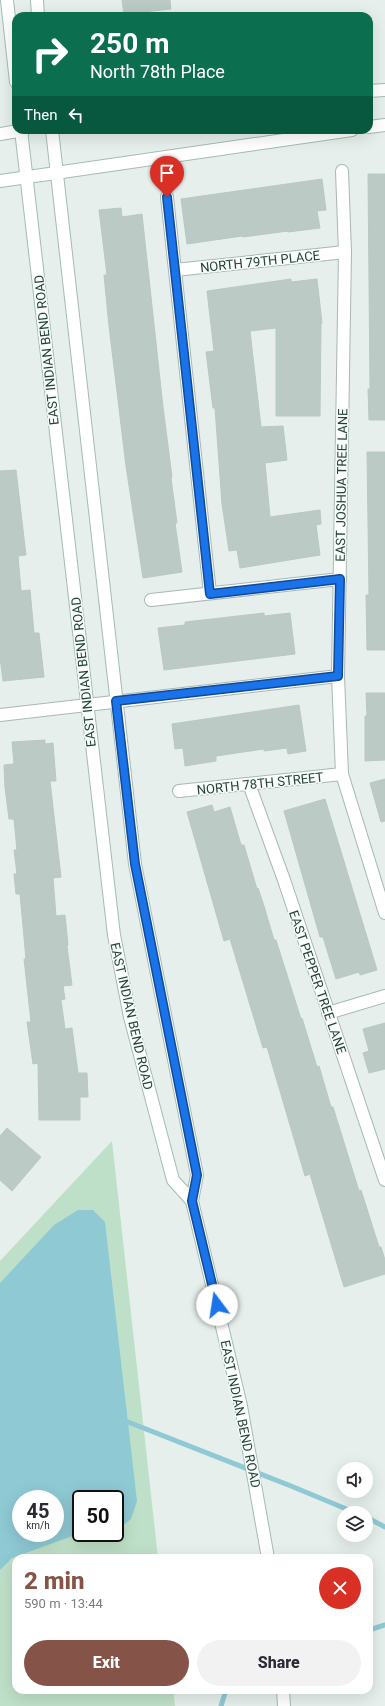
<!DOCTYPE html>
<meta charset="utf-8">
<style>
:root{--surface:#fff;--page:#f2f2f3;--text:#2b2b33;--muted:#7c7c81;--accent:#855347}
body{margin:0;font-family:Roboto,sans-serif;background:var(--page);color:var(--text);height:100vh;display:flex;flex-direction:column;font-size:15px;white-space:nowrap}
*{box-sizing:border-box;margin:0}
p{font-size:13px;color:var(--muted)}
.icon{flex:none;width:22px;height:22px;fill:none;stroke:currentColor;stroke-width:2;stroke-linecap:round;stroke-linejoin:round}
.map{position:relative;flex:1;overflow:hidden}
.panel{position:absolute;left:12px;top:1554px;width:361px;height:140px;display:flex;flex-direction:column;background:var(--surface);border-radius:12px;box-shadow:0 4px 16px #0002}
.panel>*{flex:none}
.top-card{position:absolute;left:12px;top:12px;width:361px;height:122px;border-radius:12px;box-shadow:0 4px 16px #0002;background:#0b6e4f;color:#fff;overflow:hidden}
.fabs{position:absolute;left:337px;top:1462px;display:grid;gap:8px}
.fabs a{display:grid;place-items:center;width:36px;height:36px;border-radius:50%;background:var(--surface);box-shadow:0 4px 16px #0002;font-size:20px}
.speed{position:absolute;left:12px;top:1490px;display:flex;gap:8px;font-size:20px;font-weight:700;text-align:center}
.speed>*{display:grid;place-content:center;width:52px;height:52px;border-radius:50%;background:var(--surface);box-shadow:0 4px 16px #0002;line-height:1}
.speed small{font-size:10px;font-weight:400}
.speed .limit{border:2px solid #111;border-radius:6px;background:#fff;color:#111}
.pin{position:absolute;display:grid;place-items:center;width:34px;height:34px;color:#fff;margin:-41px -17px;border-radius:50% 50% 50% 0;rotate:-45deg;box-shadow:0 0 4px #0007}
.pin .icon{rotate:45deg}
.me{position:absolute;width:44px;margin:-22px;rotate:346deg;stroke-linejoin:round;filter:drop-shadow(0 0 3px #0008)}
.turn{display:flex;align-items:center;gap:14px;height:84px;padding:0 12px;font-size:18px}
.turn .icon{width:52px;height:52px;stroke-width:2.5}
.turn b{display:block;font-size:28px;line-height:34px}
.then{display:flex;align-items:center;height:38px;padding:0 12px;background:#0003;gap:8px;font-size:15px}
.round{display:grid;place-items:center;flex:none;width:42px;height:42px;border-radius:21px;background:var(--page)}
.overview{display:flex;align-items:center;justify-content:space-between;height:68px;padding:0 12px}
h1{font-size:24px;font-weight:800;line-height:30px;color:var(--accent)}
.primary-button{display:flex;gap:8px;margin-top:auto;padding:8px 12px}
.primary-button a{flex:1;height:46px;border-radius:24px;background:var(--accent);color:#fff;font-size:16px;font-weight:800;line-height:46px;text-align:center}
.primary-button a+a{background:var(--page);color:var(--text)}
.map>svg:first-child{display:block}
.green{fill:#bfe0c8;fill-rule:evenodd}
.water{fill:#8ec9d4;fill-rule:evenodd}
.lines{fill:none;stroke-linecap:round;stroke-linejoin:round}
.stream{stroke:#8ec9d4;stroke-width:5}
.building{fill:#bbcac4;stroke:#b8c9c2}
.minor-casing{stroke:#a8b8b2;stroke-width:14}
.secondary-casing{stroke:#a4bbb3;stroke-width:14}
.minor{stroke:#fff;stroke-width:12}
.secondary{stroke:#fff;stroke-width:12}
.route-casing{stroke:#114b97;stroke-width:10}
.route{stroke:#1a73e8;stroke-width:7}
.labels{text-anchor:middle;stroke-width:3;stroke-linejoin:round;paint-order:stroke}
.street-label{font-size:13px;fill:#24423a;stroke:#f7fbf9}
</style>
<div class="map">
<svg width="385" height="1706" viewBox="0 0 385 1706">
<rect width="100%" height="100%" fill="#e6efeb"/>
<path class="green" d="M112,1141L158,1558H16V1690H173L175,1706H0V1261ZM21,1499H55V1533H21ZM81,1499H115V1533H81Z"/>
<path class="water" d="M78,1210H93L105,1222L137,1501L131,1519L115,1532V1499H81V1533H105L75,1535L12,1558L0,1570V1283L54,1225ZM21,1499H55V1533H21Z"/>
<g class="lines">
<g class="stream">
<path d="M123,1420L291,1486L356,1513"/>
<path d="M366,1517L385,1527"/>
<path d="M369,1630L385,1625"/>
<path d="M221,1706L226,1690"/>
</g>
</g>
<g class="building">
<path d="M122,0H170L171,9L124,14Z"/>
<path d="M368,174H385V420H369L368,389H370Z"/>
<path d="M322,179L326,210L317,211L320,228L288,232V231L243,237L242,236L187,244L181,199Z"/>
<path d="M121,208L122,217L142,214L163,407L172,477L171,478L177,523H175L182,572L143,578L126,466L109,326L104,275H107L99,210Z"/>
<path d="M291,279V282L317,279L322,323H321L320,416H276V328L250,331L261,427L283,426L287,460L265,463L270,517L320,510L321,524L316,525L320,555L240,568L237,550L229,551L222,504L215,408H213L206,352L214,351L207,291Z"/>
<path d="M367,452H385V650H367L366,595H369Z"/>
<path d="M16,470L26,555L18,556L21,591L30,590L34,633H39L44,677L3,681L0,657V471Z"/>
<path d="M264,613V616L290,613L295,654L164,670L158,628L185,625V622Z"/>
<path d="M366,693H385V760L365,761V716H367Z"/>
<path d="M299,705L306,751L288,754L287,748L264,751V749L216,756V761L185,766L183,748L175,749L172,724Z"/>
<path d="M45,740V744L53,743L56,781H50L61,877L53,878L56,916L65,915L68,945L67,946L72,985L63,986L65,999L61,1000L65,1029L72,1028L78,1073H87L88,1097H80V1120H39L38,1063L33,1064L27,1022H31L24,959H26L20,894H16L14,874H17L14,850H17L14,819H9L5,787L4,765L14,764L12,742Z"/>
<path d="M385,779V821L381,822L370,783Z"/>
<path d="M325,799L377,970L360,975L359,972L336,979L323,937H320L284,811Z"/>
<path d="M212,805L214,812L230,807L241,845H244L257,889L258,888L264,906L274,940H276L301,1019L302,1018L317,1067L319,1066L331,1107H333L359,1191L361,1190L379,1247H381L385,1260V1274L344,1287L310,1174L305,1176L267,1047L263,1048L230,939L224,941L187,812Z"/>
<path d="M385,1023V1069L369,1073L363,1053L369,1051L363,1029Z"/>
<path d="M7,1128L41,1157L12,1191L0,1180V1136Z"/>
</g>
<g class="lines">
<defs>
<g id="minor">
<path d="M342,171L345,252L338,676L342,774L385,913"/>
<path d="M167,197L210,593"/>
<path d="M175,270L345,252"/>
<path d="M151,600L340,579"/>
<path d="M0,715L338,676"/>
<path d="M249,784L284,880L385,1180"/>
<path d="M179,791L342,774"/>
<path d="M328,1013L385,996"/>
</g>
<g id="secondary">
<path d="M7,0L16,82"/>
<path d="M37,0L38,16"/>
<path d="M369,91L385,90"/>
<path d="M369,127L385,125"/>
<path d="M21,130L114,935L130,1017L173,1180L192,1201"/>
<path d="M52,130L135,864L197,1175L192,1201L241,1406L268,1558"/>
<path d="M0,134L24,130"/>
<path d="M0,181L352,130"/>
<path d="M283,1690L284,1706"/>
</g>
</defs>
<use href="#minor" class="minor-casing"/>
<use href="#secondary" class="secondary-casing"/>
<use href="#minor" class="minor"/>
<use href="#secondary" class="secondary"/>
</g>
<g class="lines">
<defs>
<path id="route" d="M167,197L210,594L340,579L338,676L116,701L135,864L197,1175L192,1201L217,1305"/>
</defs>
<use href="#route" class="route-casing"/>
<use href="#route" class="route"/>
</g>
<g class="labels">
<g class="street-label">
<text transform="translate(260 261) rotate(-6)" y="5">NORTH 79TH PLACE</text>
<text transform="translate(46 350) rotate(-96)" y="5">EAST INDIAN BEND ROAD</text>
<text transform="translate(341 485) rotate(-89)" y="5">EAST JOSHUA TREE LANE</text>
<text transform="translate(83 672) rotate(-96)" y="5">EAST INDIAN BEND ROAD</text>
<text transform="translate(260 783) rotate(-6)" y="5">NORTH 78TH STREET</text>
<text transform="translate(318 982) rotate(71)" y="5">EAST PEPPER TREE LANE</text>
<text transform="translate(132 1016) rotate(77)" y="5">EAST INDIAN BEND ROAD</text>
<text transform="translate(241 1414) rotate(78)" y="5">EAST INDIAN BEND ROAD</text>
</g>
</g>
</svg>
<div class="fabs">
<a><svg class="icon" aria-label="sound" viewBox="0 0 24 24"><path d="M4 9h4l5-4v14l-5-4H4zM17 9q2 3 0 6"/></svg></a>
<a><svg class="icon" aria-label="layers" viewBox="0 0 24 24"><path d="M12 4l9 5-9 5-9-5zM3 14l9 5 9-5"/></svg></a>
</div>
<div class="speed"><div>45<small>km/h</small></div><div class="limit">50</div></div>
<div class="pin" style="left:167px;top:197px;background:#d93025"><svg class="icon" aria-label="arrive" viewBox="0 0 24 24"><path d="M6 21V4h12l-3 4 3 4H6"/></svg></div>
<svg class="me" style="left:217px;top:1305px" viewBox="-20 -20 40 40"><circle r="19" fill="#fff"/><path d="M0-13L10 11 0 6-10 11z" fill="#1a73e8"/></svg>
<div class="top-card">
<div class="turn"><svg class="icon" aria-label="right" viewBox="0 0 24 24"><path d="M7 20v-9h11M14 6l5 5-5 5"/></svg><div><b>250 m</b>North 78th Place</div></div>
<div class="then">Then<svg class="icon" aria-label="left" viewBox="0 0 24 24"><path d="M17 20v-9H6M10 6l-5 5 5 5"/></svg></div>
</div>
<section class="panel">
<div class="overview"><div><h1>2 min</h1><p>590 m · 13:44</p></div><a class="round" style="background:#d93025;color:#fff"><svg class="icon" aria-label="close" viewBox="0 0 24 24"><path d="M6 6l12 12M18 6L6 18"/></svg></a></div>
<div class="primary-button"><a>Exit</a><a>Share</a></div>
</section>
</div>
